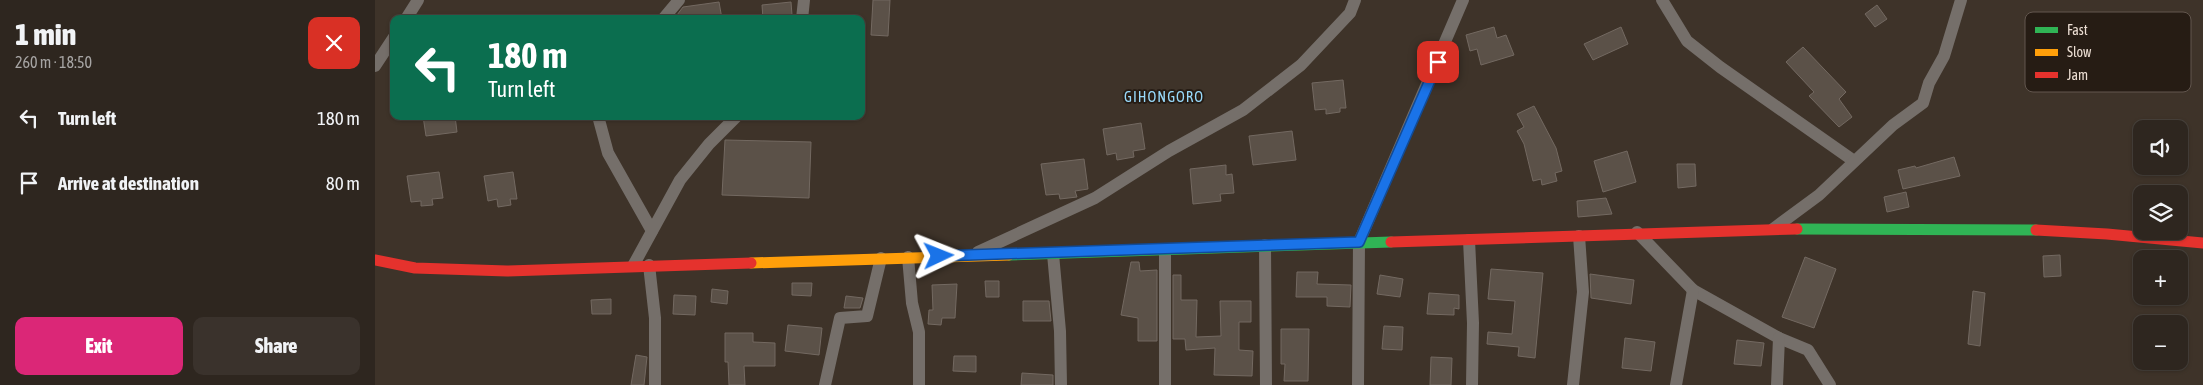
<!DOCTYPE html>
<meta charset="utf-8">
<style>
:root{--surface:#2e261f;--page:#3a322c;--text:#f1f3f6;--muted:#a7a5a4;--line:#49433d;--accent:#db2777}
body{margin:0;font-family:"Asap Condensed",sans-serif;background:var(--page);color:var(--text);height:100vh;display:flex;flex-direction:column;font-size:19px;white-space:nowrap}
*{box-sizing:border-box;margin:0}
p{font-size:16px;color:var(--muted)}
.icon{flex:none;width:28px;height:28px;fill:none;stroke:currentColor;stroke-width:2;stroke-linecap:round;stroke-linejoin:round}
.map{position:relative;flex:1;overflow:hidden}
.panel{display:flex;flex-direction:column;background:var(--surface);width:375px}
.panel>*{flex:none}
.top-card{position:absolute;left:15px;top:15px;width:475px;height:105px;border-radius:10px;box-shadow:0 1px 4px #0004,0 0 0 1px var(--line);background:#0b6e4f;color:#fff;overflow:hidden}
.tools{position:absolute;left:1758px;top:120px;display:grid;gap:10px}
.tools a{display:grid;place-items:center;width:55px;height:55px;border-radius:10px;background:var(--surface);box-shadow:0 1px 4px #0004,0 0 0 1px var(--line);font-size:25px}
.pin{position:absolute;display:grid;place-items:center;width:42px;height:42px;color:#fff;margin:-21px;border-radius:10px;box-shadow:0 2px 8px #0006}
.me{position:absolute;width:55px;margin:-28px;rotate:88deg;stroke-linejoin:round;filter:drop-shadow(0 0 4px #0008)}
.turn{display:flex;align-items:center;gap:18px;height:105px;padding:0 15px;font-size:22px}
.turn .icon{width:65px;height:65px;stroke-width:2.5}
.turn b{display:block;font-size:35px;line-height:42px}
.round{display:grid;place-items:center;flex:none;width:52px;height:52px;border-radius:10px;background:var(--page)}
.summary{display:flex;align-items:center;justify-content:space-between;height:85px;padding:0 15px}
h1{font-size:30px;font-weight:800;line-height:38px}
.cta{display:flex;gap:10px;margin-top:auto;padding:10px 15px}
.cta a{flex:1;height:58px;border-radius:10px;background:var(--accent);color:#fff;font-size:20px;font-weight:800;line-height:58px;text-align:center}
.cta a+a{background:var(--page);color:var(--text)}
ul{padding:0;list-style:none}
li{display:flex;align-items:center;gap:15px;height:65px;padding:0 15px}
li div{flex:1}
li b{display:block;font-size:19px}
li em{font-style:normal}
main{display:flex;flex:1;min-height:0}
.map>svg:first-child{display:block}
.building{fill:#5b5148;stroke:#736961}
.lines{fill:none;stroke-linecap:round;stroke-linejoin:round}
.street{stroke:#756f6a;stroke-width:12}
.fast{stroke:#30b455;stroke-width:11}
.slow{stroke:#ff9f0a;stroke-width:11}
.jam{stroke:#e5322d;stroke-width:11}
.route-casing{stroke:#114b97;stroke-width:12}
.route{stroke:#1a73e8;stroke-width:9}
.labels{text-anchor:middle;stroke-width:4;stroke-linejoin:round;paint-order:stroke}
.quarter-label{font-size:15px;letter-spacing:1px;fill:#98d9fa;stroke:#261c14}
.key{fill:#261c14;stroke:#62564e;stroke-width:1}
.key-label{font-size:14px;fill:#eddfd4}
</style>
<main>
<section class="panel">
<div class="summary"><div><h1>1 min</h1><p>260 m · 18:50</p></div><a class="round" style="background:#d93025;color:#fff"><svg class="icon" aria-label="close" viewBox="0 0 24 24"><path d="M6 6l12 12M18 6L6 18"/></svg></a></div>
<ul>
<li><svg class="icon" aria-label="left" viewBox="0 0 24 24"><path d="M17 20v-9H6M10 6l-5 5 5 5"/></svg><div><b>Turn left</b></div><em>180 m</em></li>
<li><svg class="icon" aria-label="arrive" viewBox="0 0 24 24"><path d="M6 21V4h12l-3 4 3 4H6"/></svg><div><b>Arrive at destination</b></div><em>80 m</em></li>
</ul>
<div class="cta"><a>Exit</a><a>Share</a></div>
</section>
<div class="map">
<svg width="1828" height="385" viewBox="0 0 1828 385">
<rect width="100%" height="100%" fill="#3e3329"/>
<g class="building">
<path d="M498,0H515L513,36L496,35Z"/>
<path d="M344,2L347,19H299L308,7Z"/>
<path d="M416,2L417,15L388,19L387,5Z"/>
<path d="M1502,5L1512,19L1500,27L1490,14Z"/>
<path d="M1119,27L1122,38L1131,35L1139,55L1106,65L1102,49L1095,51L1091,35Z"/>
<path d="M1246,27L1253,44L1218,60L1209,44Z"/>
<path d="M1428,47L1471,92L1464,99L1477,117L1464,127L1434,96L1439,92L1411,62Z"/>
<path d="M968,80L971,108H965V112L951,114V109L940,110L937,83Z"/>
<path d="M1159,106L1181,148L1187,171L1180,173L1182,181L1167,185L1166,179L1158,181L1149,144L1142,131L1149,127L1142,114Z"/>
<path d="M48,116H80L82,132L51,136Z"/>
<path d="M766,123L770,149L758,151L759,157L742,160L741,153L732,155L728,129Z"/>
<path d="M917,131L921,160L878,165L874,136Z"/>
<path d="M350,140L436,142L434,198L347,195Z"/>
<path d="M1252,151L1261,182L1228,192L1219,161Z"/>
<path d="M1579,157L1585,176L1528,189L1523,170L1540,166L1541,168Z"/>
<path d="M709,159L713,189L700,191L702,197L685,199L684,194L671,195L666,164Z"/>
<path d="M1302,164H1320L1321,186L1303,188Z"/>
<path d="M851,165V175L857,174L859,193L845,194L846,201L818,204L815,169Z"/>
<path d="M64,172L68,198L57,199L58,205L46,206V201L36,202L32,176Z"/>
<path d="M138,172L142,199H135L136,205L123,207L122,199L113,201L109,176Z"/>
<path d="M1531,192L1534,207L1512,212L1509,197Z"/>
<path d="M1231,198L1237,214L1203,217L1202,201Z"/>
<path d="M1685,255L1686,276L1669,277L1668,256Z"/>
<path d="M1430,257L1461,269L1439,328L1407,317Z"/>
<path d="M756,262H764L765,271L782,270V341H763V318L746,315Z"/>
<path d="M1116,269L1168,273L1160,358L1143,356L1144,347L1112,344L1113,332L1137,334L1140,301L1113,299Z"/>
<path d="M922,272H943L942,284L976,285L975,307L952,306V297H921Z"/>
<path d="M1215,274L1259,280L1256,304L1216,298Z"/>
<path d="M798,275H806V300H822L821,337L846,336L845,301H876V322H864V350L878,351L877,376L839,375L840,348L811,350L810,339H798Z"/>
<path d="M1005,275L1028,279L1025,297L1002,294Z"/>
<path d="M610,281H624V297H611Z"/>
<path d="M417,283H437L436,296L417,295Z"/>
<path d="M582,284L580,318H567L566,325L553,324L554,310H558L557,285Z"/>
<path d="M337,289L353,291L352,304L336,302Z"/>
<path d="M1598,291L1610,293L1605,346L1593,344Z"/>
<path d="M1054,293L1084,295V309L1079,308V315L1052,314Z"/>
<path d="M299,295L321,296L320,315L298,314Z"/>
<path d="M471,296L488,298L485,308H469Z"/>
<path d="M236,299V314H217L216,300Z"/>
<path d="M648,301H674L676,321H648Z"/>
<path d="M413,325L447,328L444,355L410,351Z"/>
<path d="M1009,326L1028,327L1027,350L1007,349Z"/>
<path d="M906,329H934L933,381H909L910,364H906Z"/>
<path d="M350,333H378V342L400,343V366H369L370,385H354L353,362H350Z"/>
<path d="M1250,338L1280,342L1276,371L1247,368Z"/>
<path d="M1362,340L1389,343L1386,366L1359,364Z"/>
<path d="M261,355L272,357L269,385H256Z"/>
<path d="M579,356H601V372L578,371Z"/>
<path d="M1056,357L1077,358L1076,385H1055Z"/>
<path d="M647,373L678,375V385H646Z"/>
</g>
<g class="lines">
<g class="street">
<path d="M1287,0L1312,41L1345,67L1479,161"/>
<path d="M31,19L43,0"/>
<path d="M288,19L304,0"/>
<path d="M427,19L429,0"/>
<path d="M0,66L19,37"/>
<path d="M223,116L233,153L277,231"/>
<path d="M1398,229L1444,195L1518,125L1548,103L1554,83L1569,56L1586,0"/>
<path d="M1262,232L1318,290L1404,338L1433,350L1455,385"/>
<path d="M1094,240L1098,323L1097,385"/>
<path d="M890,245L891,385"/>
<path d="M790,250V385"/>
<path d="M603,252L720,198L794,151L868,110L926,65L975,13L980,0"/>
<path d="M678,254L685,331L686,385"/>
<path d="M533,257L537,303L544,332V385"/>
<path d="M274,265L280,318V385"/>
<path d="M258,266L305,180L334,144L362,116"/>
<path d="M450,385L465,318L492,316L506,258"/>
<path d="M983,385L984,242L1088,0"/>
<path d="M1198,385L1208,292L1204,236"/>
<path d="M1301,385L1318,290"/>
<path d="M1402,385L1404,338"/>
</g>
<g class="fast">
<path d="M1422,229L1661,230"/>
<path d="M634,255L1016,242"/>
</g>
<path class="slow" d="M376,263L634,255"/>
<g class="jam">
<path d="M1661,230L1732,234L1828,243"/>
<path d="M1016,242L1422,229"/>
<path d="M0,260L40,268L132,271L376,263"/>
</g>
</g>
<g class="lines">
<defs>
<path id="route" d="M564,256L984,242L1063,62"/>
</defs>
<use href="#route" class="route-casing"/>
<use href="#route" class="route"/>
</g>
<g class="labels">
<g class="quarter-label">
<text x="789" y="102">GIHONGORO</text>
</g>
</g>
<rect x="1650" y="12" width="166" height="80" rx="8" class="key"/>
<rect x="1660" y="27" width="23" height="6" fill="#30b455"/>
<rect x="1660" y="49" width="23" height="7" fill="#ff9f0a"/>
<rect x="1660" y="72" width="23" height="6" fill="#e5322d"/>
<g class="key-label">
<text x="1692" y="35">Fast</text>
<text x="1692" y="57">Slow</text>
<text x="1692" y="80">Jam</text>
</g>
</svg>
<div class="tools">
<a><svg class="icon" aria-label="sound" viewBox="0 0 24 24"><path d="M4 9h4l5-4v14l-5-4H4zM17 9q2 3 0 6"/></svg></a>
<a><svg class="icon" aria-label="layers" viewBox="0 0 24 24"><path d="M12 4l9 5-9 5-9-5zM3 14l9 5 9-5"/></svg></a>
<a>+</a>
<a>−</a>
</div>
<div class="pin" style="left:1063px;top:62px;background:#d93025"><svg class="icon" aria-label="arrive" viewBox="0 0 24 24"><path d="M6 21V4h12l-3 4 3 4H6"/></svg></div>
<svg class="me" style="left:564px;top:256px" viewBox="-20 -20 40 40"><path d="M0-17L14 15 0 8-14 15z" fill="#1a73e8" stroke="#fff" stroke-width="4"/></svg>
<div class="top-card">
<div class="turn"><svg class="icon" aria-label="left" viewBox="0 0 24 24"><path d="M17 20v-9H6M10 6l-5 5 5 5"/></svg><div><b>180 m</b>Turn left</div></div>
</div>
</div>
</main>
